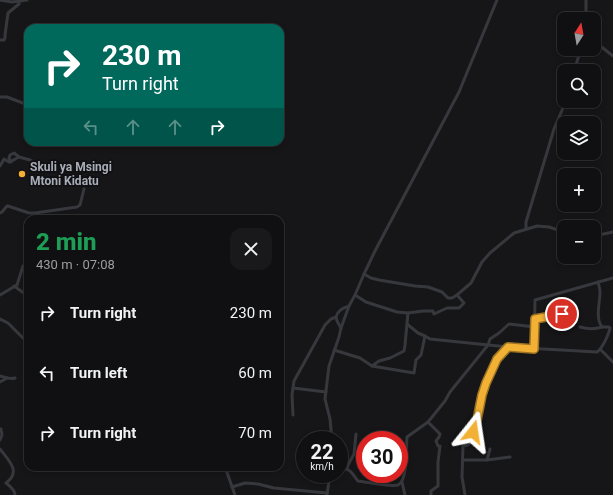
<!DOCTYPE html>
<meta charset="utf-8">
<style>
:root{--surface:#101012;--page:#19191b;--text:#f1f3f6;--muted:#9c9d9f;--line:#303032}
body{margin:0;font-family:Roboto,sans-serif;background:var(--page);color:var(--text);height:100vh;display:flex;flex-direction:column;font-size:15px;white-space:nowrap}
*{box-sizing:border-box;margin:0}
p{font-size:13px;color:var(--muted)}
.icon{flex:none;width:22px;height:22px;fill:none;stroke:currentColor;stroke-width:2;stroke-linecap:round;stroke-linejoin:round}
.map{position:relative;flex:1;overflow:hidden}
.drawer{position:absolute;left:24px;top:215px;width:260px;height:256px;display:flex;flex-direction:column;background:var(--surface);border-radius:12px;box-shadow:0 2px 6px #0003,0 0 0 1px var(--line)}
.drawer>*{flex:none}
.guide{position:absolute;left:24px;top:24px;width:260px;height:122px;border-radius:12px;box-shadow:0 2px 6px #0003,0 0 0 1px var(--line);background:#00695c;color:#fff;overflow:hidden}
.needle{width:26px;rotate:11deg}
.buttons{position:absolute;left:557px;top:12px;display:grid;gap:8px}
.buttons a{display:grid;place-items:center;width:44px;height:44px;border-radius:8px;background:var(--surface);box-shadow:0 2px 6px #0003,0 0 0 1px var(--line);font-size:20px}
.speed{position:absolute;left:296px;top:431px;display:flex;gap:8px;font-size:20px;font-weight:700;text-align:center}
.speed>*{display:grid;place-content:center;width:52px;height:52px;border-radius:50%;background:var(--surface);box-shadow:0 2px 6px #0003,0 0 0 1px var(--line);line-height:1}
.speed small{font-size:10px;font-weight:400}
.speed .limit{border:6px solid #d22;background:#fff;color:#111}
.pin{position:absolute;display:grid;place-items:center;width:34px;height:34px;color:#fff;margin:-17px;border:2px solid #fff;border-radius:50%;box-shadow:0 1px 4px #0007}
.me{position:absolute;width:44px;margin:-22px;rotate:15deg;stroke-linejoin:round;filter:drop-shadow(0 0 3px #0008)}
.turn{display:flex;align-items:center;gap:14px;height:84px;padding:0 12px;font-size:18px}
.turn .icon{width:52px;height:52px;stroke-width:2.5}
.turn b{display:block;font-size:28px;line-height:34px}
.lanes{display:flex;align-items:center;height:38px;padding:0 12px;background:#0003;justify-content:center;gap:20px;direction:ltr}
.lanes .off{opacity:.35}
.round{display:grid;place-items:center;flex:none;width:42px;height:42px;border-radius:12px;background:var(--page)}
.head{display:flex;align-items:center;justify-content:space-between;height:68px;padding:0 12px}
h1{font-size:24px;font-weight:800;line-height:30px;color:#1e9e55}
ul{padding:0;list-style:none}
li{display:flex;align-items:center;gap:12px;height:60px;padding:0 12px}
li div{flex:1}
li b{display:block;font-size:15px}
li em{font-style:normal}
.map>svg:first-child{display:block}
.lines{fill:none;stroke-linecap:round;stroke-linejoin:round}
.street{stroke:#37383d;stroke-width:3}
.route-casing{stroke:#9d7322;stroke-width:10}
.route{stroke:#f2b134;stroke-width:7}
.poi-dot{fill:#f2b134;stroke:#111113;stroke-width:1.5}
.labels{text-anchor:middle;stroke-width:4;stroke-linejoin:round;paint-order:stroke}
.poi-label{font-size:12px;font-weight:bold;fill:#a8adb8;stroke:#111113;text-anchor:start}
</style>
<div class="map">
<svg width="613" height="495" viewBox="0 0 613 495">
<rect width="100%" height="100%" fill="#161618"/>
<g class="lines">
<g class="street">
<path d="M0,0L12,2L27,0"/>
<path d="M586,19V0"/>
<path d="M0,40H4L5,38V35L8,13L19,4V1"/>
<path d="M594,41L613,56"/>
<path d="M574,71L581,49"/>
<path d="M0,97H7L28,105"/>
<path d="M19,157L30,160L39,165L51,170"/>
<path d="M0,166L4,159L9,162C13,161 15,159 19,157L14,153L10,155L9,158L11,162"/>
<path d="M0,213L2,212L7,206H8L29,213H35L77,207L80,205L84,189"/>
<path d="M526,229V222L554,129L566,101"/>
<path d="M594,236L613,232"/>
<path d="M364,274L371,278L379,280L415,286L428,287L442,292L448,298H452L457,295L471,283L482,262L490,253L514,233L537,226L549,227L564,232"/>
<path d="M14,286L28,296"/>
<path d="M0,295L17,285L23,266"/>
<path d="M355,295L366,302L397,312L408,313L423,311H433L434,314L447,308H459L464,303L457,295"/>
<path d="M336,317L337,321L341,328"/>
<path d="M0,319L8,323L28,343"/>
<path d="M535,319L562,314"/>
<path d="M407,324L418,333L425,336"/>
<path d="M580,327C587,329 596,329 602,327"/>
<path d="M534,349L535,300L613,278"/>
<path d="M334,350L360,358L372,366L414,373L416,360L421,355L425,336L430,339L508,347L597,352C602,349 609,334 610,328L609,327H602C595,318 600,303 600,292C600,289 599,286 598,282"/>
<path d="M601,350L613,362"/>
<path d="M372,366L379,361L390,358L404,351L405,345L408,313"/>
<path d="M0,376C5,377 10,380 15,378"/>
<path d="M0,382L7,378"/>
<path d="M326,392L293,388L294,381L325,325L331,319L336,317C338,310 343,308 349,306"/>
<path d="M293,415L292,395L293,388"/>
<path d="M428,422L440,434L439,437L436,441L438,446H440L438,462V486L431,491V495"/>
<path d="M0,429H1L2,435L0,440"/>
<path d="M332,440L330,419L325,399L329,366L339,337L341,328L349,306L355,295L364,274L375,251L459,92L497,0"/>
<path d="M0,449C8,460 22,471 6,483C10,486 15,490 15,495"/>
<path d="M463,460H487L510,457"/>
<path d="M487,460L490,449"/>
<path d="M225,467L235,495"/>
<path d="M339,468C351,469 351,472 358,481C367,482 390,487 398,485C408,481 406,447 407,437L428,422L445,401L450,392L488,345L490,339L499,333L509,324L535,327"/>
<path d="M347,469L348,465L354,454L356,434"/>
<path d="M402,482L405,495"/>
<path d="M232,487L245,483L258,484L274,488L327,493"/>
<path d="M327,495L330,474"/>
<path d="M465,495L462,477L463,446L468,445L470,443L471,437L476,425L482,395L486,383L497,359L508,347"/>
</g>
</g>
<g class="lines">
<defs>
<path id="route" d="M473,432L476,425L482,395L486,383L497,359L508,347L534,349L535,319L562,314"/>
</defs>
<use href="#route" class="route-casing"/>
<use href="#route" class="route"/>
</g>
<circle class="poi-dot" cx="22" cy="174" r="4"/>
<g class="labels">
<g class="poi-label">
<text x="30" y="171">Skuli ya Msingi<tspan x="30" dy="14">Mtoni Kidatu</tspan></text>
</g>
</g>
</svg>
<div class="buttons">
<a><svg class="needle" viewBox="-14 -14 28 28"><path d="M0-13l5 13h-10z" fill="#e53935"/><path d="M0 13l5-13h-10z" fill="#9c9d9f"/></svg></a>
<a><svg class="icon" aria-label="search" viewBox="0 0 24 24"><circle cx="10" cy="10" r="6"/><path d="M15 15l6 6"/></svg></a>
<a><svg class="icon" aria-label="layers" viewBox="0 0 24 24"><path d="M12 4l9 5-9 5-9-5zM3 14l9 5 9-5"/></svg></a>
<a>+</a>
<a>−</a>
</div>
<div class="speed"><div>22<small>km/h</small></div><div class="limit">30</div></div>
<div class="pin" style="left:562px;top:314px;background:#d93025"><svg class="icon" aria-label="arrive" viewBox="0 0 24 24"><path d="M6 21V4h12l-3 4 3 4H6"/></svg></div>
<svg class="me" style="left:473px;top:432px" viewBox="-20 -20 40 40"><path d="M0-17L14 15 0 8-14 15z" fill="#f2b134" stroke="#fff" stroke-width="4"/></svg>
<div class="guide">
<div class="turn"><svg class="icon" aria-label="right" viewBox="0 0 24 24"><path d="M7 20v-9h11M14 6l5 5-5 5"/></svg><div><b>230 m</b>Turn right</div></div>
<div class="lanes"><svg class="icon off" aria-label="left" viewBox="0 0 24 24"><path d="M17 20v-9H6M10 6l-5 5 5 5"/></svg><svg class="icon off" aria-label="ahead" viewBox="0 0 24 24"><path d="M12 20V5M6 11l6-6 6 6"/></svg><svg class="icon off" aria-label="ahead" viewBox="0 0 24 24"><path d="M12 20V5M6 11l6-6 6 6"/></svg><svg class="icon" aria-label="right" viewBox="0 0 24 24"><path d="M7 20v-9h11M14 6l5 5-5 5"/></svg></div>
</div>
<section class="drawer">
<div class="head"><div><h1>2 min</h1><p>430 m · 07:08</p></div><a class="round"><svg class="icon" aria-label="close" viewBox="0 0 24 24"><path d="M6 6l12 12M18 6L6 18"/></svg></a></div>
<ul>
<li><svg class="icon" aria-label="right" viewBox="0 0 24 24"><path d="M7 20v-9h11M14 6l5 5-5 5"/></svg><div><b>Turn right</b></div><em>230 m</em></li>
<li><svg class="icon" aria-label="left" viewBox="0 0 24 24"><path d="M17 20v-9H6M10 6l-5 5 5 5"/></svg><div><b>Turn left</b></div><em>60 m</em></li>
<li><svg class="icon" aria-label="right" viewBox="0 0 24 24"><path d="M7 20v-9h11M14 6l5 5-5 5"/></svg><div><b>Turn right</b></div><em>70 m</em></li>
</ul>
</section>
</div>
